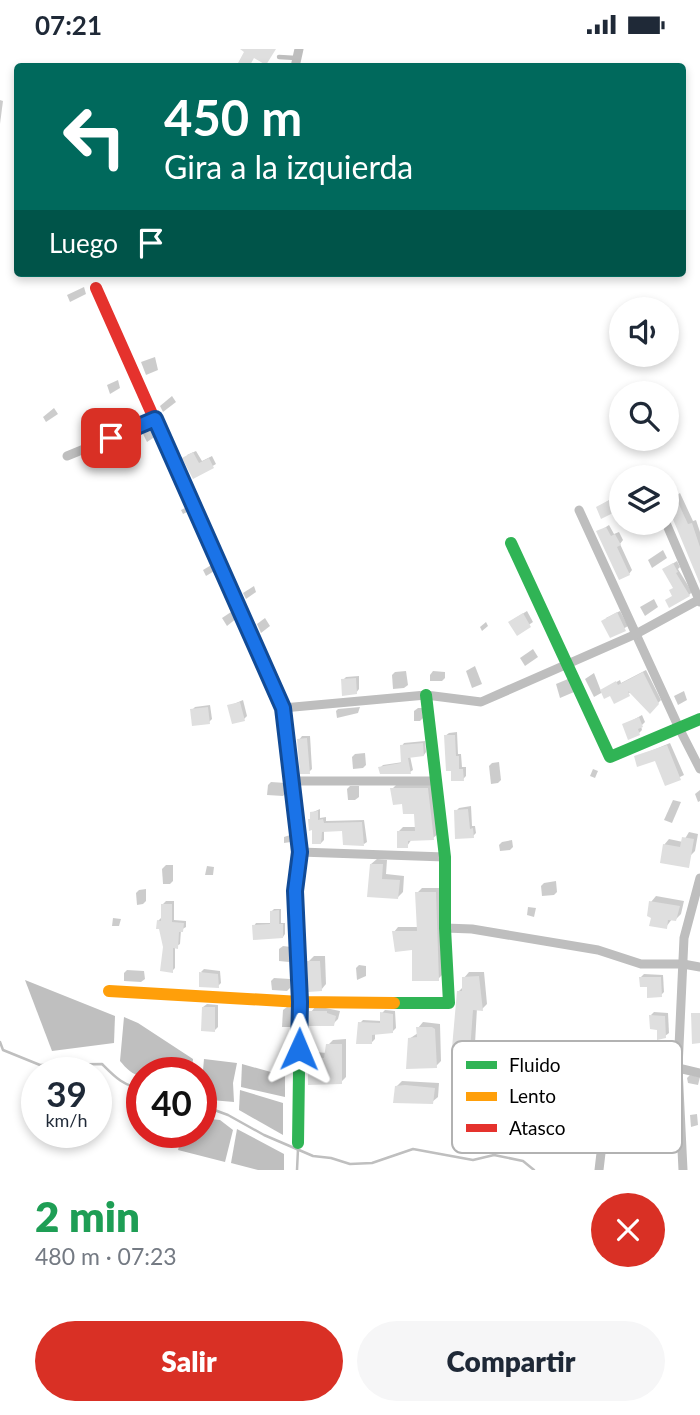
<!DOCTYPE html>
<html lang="es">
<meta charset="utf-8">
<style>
:root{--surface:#fff;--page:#f6f6f7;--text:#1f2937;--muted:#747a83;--accent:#d93025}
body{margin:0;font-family:Lato,sans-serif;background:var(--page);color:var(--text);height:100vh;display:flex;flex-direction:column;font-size:26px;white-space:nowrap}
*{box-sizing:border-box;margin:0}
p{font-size:23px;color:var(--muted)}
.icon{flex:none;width:38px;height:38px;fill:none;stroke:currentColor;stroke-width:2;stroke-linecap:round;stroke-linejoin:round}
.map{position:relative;height:1121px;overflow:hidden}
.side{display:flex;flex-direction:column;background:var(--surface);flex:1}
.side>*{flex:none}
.top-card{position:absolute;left:14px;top:14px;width:672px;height:214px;border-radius:7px;box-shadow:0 4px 10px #0003;background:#00695c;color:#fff;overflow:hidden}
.tools{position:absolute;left:609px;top:248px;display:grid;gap:14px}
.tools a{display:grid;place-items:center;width:70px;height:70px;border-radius:50%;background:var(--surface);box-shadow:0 4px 10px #0003;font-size:35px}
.speed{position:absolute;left:21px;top:1008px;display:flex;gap:14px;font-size:35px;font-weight:700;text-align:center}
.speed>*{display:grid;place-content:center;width:91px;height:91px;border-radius:50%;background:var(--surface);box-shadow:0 4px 10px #0003;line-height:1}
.speed small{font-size:18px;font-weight:400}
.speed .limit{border:10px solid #d22;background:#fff;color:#111}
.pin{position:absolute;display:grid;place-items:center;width:60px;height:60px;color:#fff;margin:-30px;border-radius:14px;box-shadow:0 4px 10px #0006}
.me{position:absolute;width:77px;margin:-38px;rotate:1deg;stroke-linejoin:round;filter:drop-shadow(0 0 5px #0008)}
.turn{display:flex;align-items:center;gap:24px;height:147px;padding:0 35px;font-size:32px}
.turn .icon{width:91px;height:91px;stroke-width:2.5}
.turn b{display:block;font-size:49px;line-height:60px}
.then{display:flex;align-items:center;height:66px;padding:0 35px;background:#0003;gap:14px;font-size:26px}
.round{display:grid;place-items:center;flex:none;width:74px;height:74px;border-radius:37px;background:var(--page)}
.overview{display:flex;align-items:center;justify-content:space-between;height:119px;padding:0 35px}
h1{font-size:42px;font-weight:800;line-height:52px;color:#1e9e55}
.button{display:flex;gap:14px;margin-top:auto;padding:14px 35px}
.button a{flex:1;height:80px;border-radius:42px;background:var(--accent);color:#fff;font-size:28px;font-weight:800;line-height:80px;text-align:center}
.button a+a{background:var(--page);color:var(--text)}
.status{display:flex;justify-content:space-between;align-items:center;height:49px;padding:0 35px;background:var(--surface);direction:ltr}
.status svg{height:19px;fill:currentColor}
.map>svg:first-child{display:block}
.water{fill:#bfbfbf}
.shadow{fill:#0003}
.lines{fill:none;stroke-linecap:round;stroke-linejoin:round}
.stream{stroke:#bfbfbf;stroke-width:2.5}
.building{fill:#dfdfdf}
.lane{stroke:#bebebe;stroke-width:4.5}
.street{stroke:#bebebe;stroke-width:9}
.fast{stroke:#30b455;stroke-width:12}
.slow{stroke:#ff9f0a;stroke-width:12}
.jam{stroke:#e5322d;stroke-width:12}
.route-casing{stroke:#114b97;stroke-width:18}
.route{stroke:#1a73e8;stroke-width:12}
.key{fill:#fff;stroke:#b2b2b2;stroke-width:2}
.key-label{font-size:19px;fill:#000}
</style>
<div class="status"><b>07:21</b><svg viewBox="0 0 49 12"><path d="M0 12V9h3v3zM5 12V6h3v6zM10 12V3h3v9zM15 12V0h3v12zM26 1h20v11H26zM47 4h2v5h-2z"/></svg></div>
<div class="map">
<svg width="700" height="1121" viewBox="0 0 700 1121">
<rect width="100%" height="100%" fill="#fff"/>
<g class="water">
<path d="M25,931L115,967L114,994L52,1002Z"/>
<path d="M124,968L138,974L193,1010L192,1024H142V1027C132,1026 126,1019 120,1012Z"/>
<path d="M204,1010L237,1014L233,1034L234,1053L211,1051L201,1044Z"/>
<path d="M242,1015L285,1027V1048L241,1038Z"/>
<path d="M240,1041L283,1054V1086L239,1061Z"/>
<path d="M201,1069L220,1071L233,1081L225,1113L178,1101L183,1083H201Z"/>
<path d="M237,1080L284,1105V1121H258L231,1114Z"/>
</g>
<g class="shadow">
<path d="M0,51L3,52L0,75Z"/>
<path d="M84,238L86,245L70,253L67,246Z"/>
<path d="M155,308L158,321L146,326L141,313Z"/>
<path d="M118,331L120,339L110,345L107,336Z"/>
<path d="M172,347L176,353L163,363L160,357Z"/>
<path d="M54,359L58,365L46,373L43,368Z"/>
<path d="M153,379L156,387L147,393L143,385Z"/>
<path d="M115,398L117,405L115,407L97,415L94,407L97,405Z"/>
<path d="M196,402L202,412L212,407L216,415L194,428L187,406Z"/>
<path d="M680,444L693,472L696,471L700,483V529L667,452Z"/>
<path d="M616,447L621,457L618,460L598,458Z"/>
<path d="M185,459L187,463L183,465L181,461Z"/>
<path d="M609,476L614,485L619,483L623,491L620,495L632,521L629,525L598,483Z"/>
<path d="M663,501L667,509L652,519L648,511Z"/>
<path d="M677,512L680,518L678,520L692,543L689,546L674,547V538L664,520Z"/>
<path d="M213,515L216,521L206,527L203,521Z"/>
<path d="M254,537L256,543L246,550L243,544Z"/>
<path d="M654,550L658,558L645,567L640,558Z"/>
<path d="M234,561L237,569L227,577L222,569Z"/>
<path d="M527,562L533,573L517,584L514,570Z"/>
<path d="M620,562L628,577L611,587L606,569Z"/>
<path d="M265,569L270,577L261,584L257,575Z"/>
<path d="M486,573L488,577L482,582L480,578Z"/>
<path d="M533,600L538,608L525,617L520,609Z"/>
<path d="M475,617L482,635L472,639L466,622Z"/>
<path d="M646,621L661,651L650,662L631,643L628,645L603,643L594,648L585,630L594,624L601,642L620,631L621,634Z"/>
<path d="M406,622L408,636L404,639L393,640L392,626L395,623Z"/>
<path d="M433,622L445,623V629L442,632H430V626Z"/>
<path d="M359,627V640L356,644L343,631L346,628Z"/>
<path d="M568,630L574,643L560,649L556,635Z"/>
<path d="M684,642L687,651L678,656L674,647Z"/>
<path d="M243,651L247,667L244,670L229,657Z"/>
<path d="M210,656L212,670L209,673L192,661L195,658Z"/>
<path d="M360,658L358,664L337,669L336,662L338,660Z"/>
<path d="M418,659H422L423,669L420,672H414V662Z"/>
<path d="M642,666L645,673L641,677L642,681L639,684L624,676Z"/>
<path d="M457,683L458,705H461L462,718H466V727L463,730L445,687L449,684Z"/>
<path d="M302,687H310L312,720L309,723L299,691Z"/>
<path d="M425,692L426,703L424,706L410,707L413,721L410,723L380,719L383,716L403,713L402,697L404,694Z"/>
<path d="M670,694L684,726L666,735L656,710L636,708Z"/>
<path d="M365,704L366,716L363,719L353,720L352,708L355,705Z"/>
<path d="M499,713L501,731L498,734L491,735L489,717L492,714Z"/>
<path d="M593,720L598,722L595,729L590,727Z"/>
<path d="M271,733L286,734V744L283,747L267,746L268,736Z"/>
<path d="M397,735H432L438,785L433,789L412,790L407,797L398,783L403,778H417L416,763L404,753L392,740Z"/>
<path d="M350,737H359V748L355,751H348L347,740Z"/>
<path d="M700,741V752L698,753L695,745Z"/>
<path d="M673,751L681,753L672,774L664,771Z"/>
<path d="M471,757L472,777H475L476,784L473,787L456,762L459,759Z"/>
<path d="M320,760V769L326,768V772L364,771L367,793L364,795L343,780L324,781V791L321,794L311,764Z"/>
<path d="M689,783L698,785L695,802L690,807L664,796L669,790L683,793Z"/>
<path d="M290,786L291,793L284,794V788Z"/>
<path d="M512,791L513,798L510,801L500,802L499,796L502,793Z"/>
<path d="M377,810L387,811L386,825L404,827L403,843L398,848L369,846L371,815Z"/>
<path d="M166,816H173V832L170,835H163L162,820Z"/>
<path d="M207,817L214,818L213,826H205Z"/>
<path d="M556,832L557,843L554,846L542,847L541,837L544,834Z"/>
<path d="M422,839H440L443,925L438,930L414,899L394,883L398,878H419L417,844Z"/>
<path d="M146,840V852L143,855L137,856L136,844L139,841Z"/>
<path d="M656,847L684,852L681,865L676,870H672L666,878L651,853Z"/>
<path d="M166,852H174V871L186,872V878L181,881L180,895L175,898V919L172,922L158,872L162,868L163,855Z"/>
<path d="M528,858L536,859L534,868L527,866Z"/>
<path d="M274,860H281V874H285V885L283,888L254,877L256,874H272V862Z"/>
<path d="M113,869L121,870L119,877H112Z"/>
<path d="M283,897L291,898L292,910L289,913L279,912V900Z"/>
<path d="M314,907H325L326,935L321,941L309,912Z"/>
<path d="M359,916L366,917V927L357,931L356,919Z"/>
<path d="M204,920L220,922L221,934L218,937L201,923Z"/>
<path d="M127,921L144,922L145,930L141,933L124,932V924Z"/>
<path d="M469,923H484L487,955L482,960L477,959L475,995L470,1000L459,942L464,937V929Z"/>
<path d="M644,925L663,926L664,943L661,946L641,928Z"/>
<path d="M274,929L290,930V939L287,942L272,941L271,932Z"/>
<path d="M207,955L218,956V978L215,981L203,958Z"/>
<path d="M316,957L340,962L338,970L333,975L311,963Z"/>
<path d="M287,958L294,959L293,975L290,978H282L283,961Z"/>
<path d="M385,961L395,962L396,979L392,983L375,984V990L372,993L360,974L363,971L382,972V964Z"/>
<path d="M654,963L668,964L669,984L665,987L651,966Z"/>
<path d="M423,973L440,975L441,1012L436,1017L409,990L418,984V979Z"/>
<path d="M346,990V1028L341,1033L310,1008L315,1003L327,1004L328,996L333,991Z"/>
<path d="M690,1026L700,1028L698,1036L688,1034L687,1029Z"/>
<path d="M402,1032L439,1034L438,1048L432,1053L397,1037Z"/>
<path d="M697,1065L698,1076L691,1078L690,1066Z"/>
</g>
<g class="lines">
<g class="stream">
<path d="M0,993L3,1001L40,1016L102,1015C114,1027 124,1038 142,1039"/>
<path d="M201,1061L209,1059L228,1066L264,1086L313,1107L331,1109L350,1115L372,1114L413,1100L473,1111L494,1106L523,1112L534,1121"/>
<path d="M297,1121L298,1100"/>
</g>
</g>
<g class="building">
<path d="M240,0H276L266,16L254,9L249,18L238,14L244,3Z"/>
<path d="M193,403L199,414L209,409L214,419L193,430L182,409Z"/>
<path d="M675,447L688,475L692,474L700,498V535L667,456V451Z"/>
<path d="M613,449L619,461L601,470L596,458Z"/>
<path d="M606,478L611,487L615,485L621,496L617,498L630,526L619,531L596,482Z"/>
<path d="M673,514L678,523L676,524L690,547L669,559L665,551L672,547L669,541L673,539L662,520Z"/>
<path d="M617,563L626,582L610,589L601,572Z"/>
<path d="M523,564L531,578L517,587L508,573Z"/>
<path d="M643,623L659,655L650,665L628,642L630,647L614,655L610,647L604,650L600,641L616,632L618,636Z"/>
<path d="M356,629L357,645L342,647L341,630Z"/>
<path d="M240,653L245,672L232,675L227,656Z"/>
<path d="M208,658L210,675L192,677L190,660Z"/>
<path d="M639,668L643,678L638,680L640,686L628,691L622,675Z"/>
<path d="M444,686H455L456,707H459V720H463L464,732H451V722H446Z"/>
<path d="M307,689L310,725H300L297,690Z"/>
<path d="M423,694L424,707L408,709L411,725H380L378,718L401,714L400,696Z"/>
<path d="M667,696L681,731L665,737L655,712L637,718L634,707Z"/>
<path d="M390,739H428L434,791L408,792V799H397V782H415L414,765H403L402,755L393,756Z"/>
<path d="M468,760L470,780L473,779L474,789L455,790L454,761Z"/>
<path d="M318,762V771L323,770L324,774L362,773L364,797L343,796L342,782L322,783L321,795H312V781L309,782L308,770H310V763Z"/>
<path d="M682,788L694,790L689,819L660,814L663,795L680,798Z"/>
<path d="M370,815H383L382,830L400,831L398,850L367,848Z"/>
<path d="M415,843H436L439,932H412V901L395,903L392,882H417Z"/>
<path d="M649,852L680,857L676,872L668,871L667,880L649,877L651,869L647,867Z"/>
<path d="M161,855H172V873L184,874L183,883H179L178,900L173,899V924L160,922L163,898L159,880H156L157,871L161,872Z"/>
<path d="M279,861V875H283V889L253,891L252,876L270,875V862Z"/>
<path d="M307,912H320L322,942L308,943Z"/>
<path d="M199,923L218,925L219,939L199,938Z"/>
<path d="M479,927L483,962L473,961L470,1002L452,999L457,942H462V928Z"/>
<path d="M639,928H661L662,948L647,949V938H640Z"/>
<path d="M202,958H215V983L201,982Z"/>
<path d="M309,962H327V964L336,967L334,977H308Z"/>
<path d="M380,963L393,965V984L372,986V995H356L358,973L380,974Z"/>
<path d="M691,964H700V994L692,995Z"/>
<path d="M649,966L665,967L666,989L657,991V981L650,980Z"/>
<path d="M416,978H432L435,980L437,1019L406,1020L408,989L417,988Z"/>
<path d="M326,995H342V1035L308,1036V1007L324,1009Z"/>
<path d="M405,1036L435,1039L433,1055L393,1054L395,1037Z"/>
</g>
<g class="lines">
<path class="lane" d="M279,8L296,9"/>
<g class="street">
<path d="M295,18L299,0"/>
<path d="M67,407L155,371"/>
<path d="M647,428V429"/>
<path d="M579,461L679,679L700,720"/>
<path d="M666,474L700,553"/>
<path d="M283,659L426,646L481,653L636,585L700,550"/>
<path d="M292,732H437"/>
<path d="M300,803L445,808"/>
<path d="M445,879L472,880L598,901L641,915H683L700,918"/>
<path d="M678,1019L700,1024"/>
<path d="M599,1121L603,1087"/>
<path d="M683,1121L678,1019L684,889L700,829"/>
</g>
<g class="fast">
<path d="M511,494L610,708L700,670"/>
<path d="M229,538L283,659L300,803L295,842L300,953L298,1094"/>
<path d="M394,954H449L445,879V808L426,646"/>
</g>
<path class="slow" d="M109,942L300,953L394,954"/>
<path class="jam" d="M96,239L229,538"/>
</g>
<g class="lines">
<defs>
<path id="route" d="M111,389L155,370L283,659L300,803L295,842L300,953L299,1000"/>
</defs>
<use href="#route" class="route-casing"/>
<use href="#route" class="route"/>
</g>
<rect x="452" y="992" width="230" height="112" rx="10" class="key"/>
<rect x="466" y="1012" width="31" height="8" fill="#30b455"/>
<rect x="466" y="1043" width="31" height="9" fill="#ff9f0a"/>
<rect x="466" y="1075" width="31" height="8" fill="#e5322d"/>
<g class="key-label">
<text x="509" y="1023">Fluido</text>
<text x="509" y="1054">Lento</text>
<text x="509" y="1086">Atasco</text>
</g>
</svg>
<div class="tools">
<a><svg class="icon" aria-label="sound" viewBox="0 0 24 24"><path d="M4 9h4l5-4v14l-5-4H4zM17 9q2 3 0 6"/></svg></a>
<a><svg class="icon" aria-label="search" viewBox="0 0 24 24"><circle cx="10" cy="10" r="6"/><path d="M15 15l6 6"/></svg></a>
<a><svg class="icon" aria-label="layers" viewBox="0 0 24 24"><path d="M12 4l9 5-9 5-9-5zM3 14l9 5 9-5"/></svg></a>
</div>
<div class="speed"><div>39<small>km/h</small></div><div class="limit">40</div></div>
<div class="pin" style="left:111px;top:389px;background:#d93025"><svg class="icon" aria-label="arrive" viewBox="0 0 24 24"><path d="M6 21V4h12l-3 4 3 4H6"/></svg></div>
<svg class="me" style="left:299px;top:1000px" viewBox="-20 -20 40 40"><path d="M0-17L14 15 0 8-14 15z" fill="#1a73e8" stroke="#fff" stroke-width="4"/></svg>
<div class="top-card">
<div class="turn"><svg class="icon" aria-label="left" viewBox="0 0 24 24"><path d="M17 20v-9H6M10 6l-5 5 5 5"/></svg><div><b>450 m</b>Gira a la izquierda</div></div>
<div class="then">Luego<svg class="icon" aria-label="arrive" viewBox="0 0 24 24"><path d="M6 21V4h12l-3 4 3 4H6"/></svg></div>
</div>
</div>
<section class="side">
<div class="overview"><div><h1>2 min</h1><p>480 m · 07:23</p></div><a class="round" style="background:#d93025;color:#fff"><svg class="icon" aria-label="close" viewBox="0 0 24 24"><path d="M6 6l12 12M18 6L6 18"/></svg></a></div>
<div class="button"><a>Salir</a><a>Compartir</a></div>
</section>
